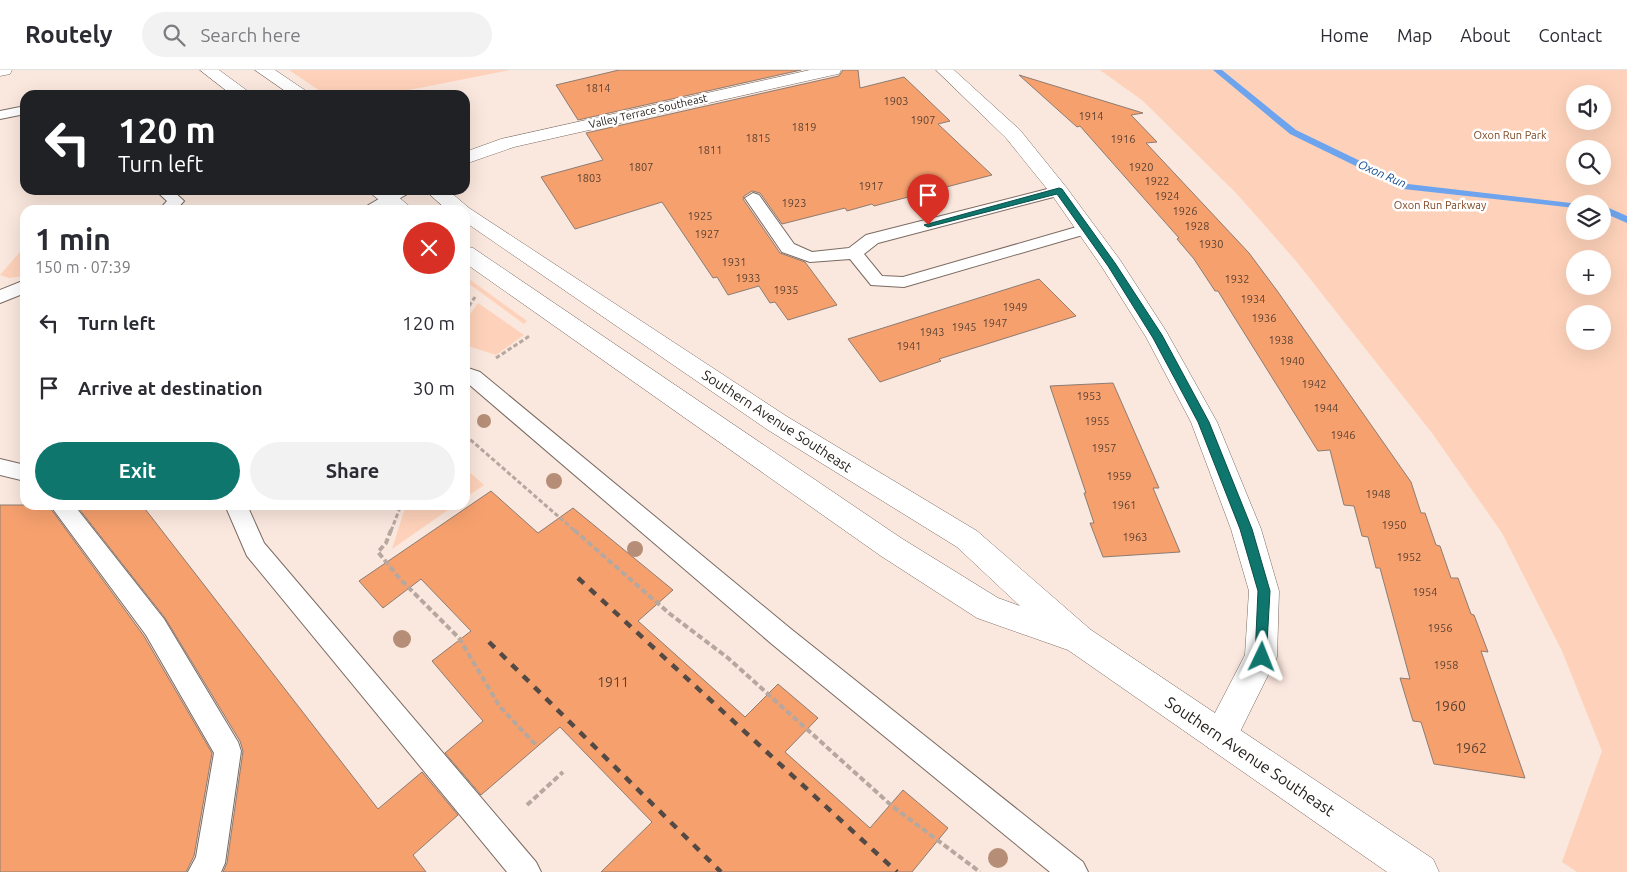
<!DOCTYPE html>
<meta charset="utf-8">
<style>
:root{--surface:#fff;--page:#f2f2f3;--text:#2b2b33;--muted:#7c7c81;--line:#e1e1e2;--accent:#0f766e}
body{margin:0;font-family:Ubuntu,sans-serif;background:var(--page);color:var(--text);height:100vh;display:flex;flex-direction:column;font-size:19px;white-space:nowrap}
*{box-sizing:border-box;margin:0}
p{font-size:16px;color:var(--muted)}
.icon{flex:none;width:28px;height:28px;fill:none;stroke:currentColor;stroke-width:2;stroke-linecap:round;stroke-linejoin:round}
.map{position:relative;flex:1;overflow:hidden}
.side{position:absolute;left:20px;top:135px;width:450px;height:305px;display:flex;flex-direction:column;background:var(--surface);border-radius:15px;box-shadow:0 5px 20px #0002}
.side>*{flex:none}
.top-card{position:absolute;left:20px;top:20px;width:450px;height:105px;border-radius:15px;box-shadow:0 5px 20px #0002;background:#202124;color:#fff;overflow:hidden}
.buttons{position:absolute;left:1566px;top:15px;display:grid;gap:10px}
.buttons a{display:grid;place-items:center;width:45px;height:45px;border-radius:50%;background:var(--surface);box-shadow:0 5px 20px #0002;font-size:25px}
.pin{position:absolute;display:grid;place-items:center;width:42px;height:42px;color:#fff;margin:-51px -21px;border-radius:50% 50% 50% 0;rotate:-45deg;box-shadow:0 0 5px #0007}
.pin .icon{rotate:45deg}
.me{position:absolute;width:55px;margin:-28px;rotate:2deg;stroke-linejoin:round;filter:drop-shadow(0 0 4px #0008)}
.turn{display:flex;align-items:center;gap:18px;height:105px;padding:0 15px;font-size:22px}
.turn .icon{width:65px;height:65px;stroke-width:2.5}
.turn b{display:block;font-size:35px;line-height:42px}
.round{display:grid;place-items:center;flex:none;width:52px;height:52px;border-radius:26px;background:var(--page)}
.summary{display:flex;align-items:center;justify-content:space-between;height:85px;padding:0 15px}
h1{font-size:30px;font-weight:600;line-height:38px}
.cta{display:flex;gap:10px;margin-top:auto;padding:10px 15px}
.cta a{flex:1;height:58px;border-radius:30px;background:var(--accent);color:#fff;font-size:20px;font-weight:600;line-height:58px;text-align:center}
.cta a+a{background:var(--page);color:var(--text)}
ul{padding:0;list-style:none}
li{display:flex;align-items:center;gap:15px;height:65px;padding:0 15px}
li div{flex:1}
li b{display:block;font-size:19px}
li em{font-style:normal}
header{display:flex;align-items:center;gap:30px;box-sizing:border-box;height:70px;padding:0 25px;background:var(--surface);border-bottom:1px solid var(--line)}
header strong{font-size:24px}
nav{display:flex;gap:28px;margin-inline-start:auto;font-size:18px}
.search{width:350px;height:45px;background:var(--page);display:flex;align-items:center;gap:12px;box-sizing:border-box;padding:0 18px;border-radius:28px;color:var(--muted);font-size:19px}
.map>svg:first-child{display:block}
.green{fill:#fed2ba;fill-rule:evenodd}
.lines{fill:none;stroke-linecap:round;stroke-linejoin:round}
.stream{fill:#6da4ed;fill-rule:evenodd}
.building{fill:#f6a06e;stroke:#8c7c73}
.lane-casing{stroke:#7b6b62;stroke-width:2}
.street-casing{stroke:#7b6b62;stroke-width:1}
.secondary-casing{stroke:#7b6b62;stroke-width:1}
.path-far1{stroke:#b6a79f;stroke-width:3;stroke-dasharray:4.5 2.5;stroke-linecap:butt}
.path{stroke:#b6a79f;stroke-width:4;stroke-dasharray:6 3;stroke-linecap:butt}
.lane{fill:#fff;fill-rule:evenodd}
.street{fill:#fff;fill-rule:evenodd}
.secondary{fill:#fff;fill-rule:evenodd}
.rail{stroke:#534a45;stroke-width:4.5;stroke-dasharray:8 8;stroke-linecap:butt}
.tree{fill:#b68e77}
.route{fill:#0f766e;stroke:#0a4d48}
.labels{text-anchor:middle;stroke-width:5;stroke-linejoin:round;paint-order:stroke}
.number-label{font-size:11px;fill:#5c4232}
.far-street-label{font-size:11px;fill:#28221e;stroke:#fff}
.far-park-label{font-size:11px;fill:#7e4623;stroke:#fff}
.far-water-label{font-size:12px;font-style:italic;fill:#144b8d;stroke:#fff}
.street-label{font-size:14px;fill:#28221e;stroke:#fff}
.near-number-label{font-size:14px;fill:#5c4232}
.near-street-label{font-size:16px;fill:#28221e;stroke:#fff}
</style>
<header>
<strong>Routely</strong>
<div class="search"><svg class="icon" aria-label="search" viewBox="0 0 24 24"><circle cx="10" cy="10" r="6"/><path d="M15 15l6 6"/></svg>Search here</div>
<nav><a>Home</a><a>Map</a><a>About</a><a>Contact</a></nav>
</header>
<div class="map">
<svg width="1627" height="802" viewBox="0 0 1627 802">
<rect width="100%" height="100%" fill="#fae7dd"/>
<g class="green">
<path d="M289,0H510L384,25H326Z"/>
<path d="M1100,0H1627V802H1577L1562,792L1602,681L1562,581L1502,463L1432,363L1296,191L1237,124L1143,31ZM1575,24H1602V51H1575ZM1575,79H1602V106H1575ZM1575,134H1602V161H1575ZM1575,189H1602V216H1575ZM1575,244H1602V271H1575Z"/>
<path d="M25,176V206L9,208L0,205Z"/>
<path d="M465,206L527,251L524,254L465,211Z"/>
<path d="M478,233L524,265L496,285L465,275V251Z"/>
<path d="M465,398L484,415L465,428Z"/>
<path d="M406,435H455L392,479Z"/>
</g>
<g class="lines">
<g class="stream">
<path d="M1213,0H1222L1296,60L1408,114L1579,134H1575V138L1403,119L1290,64Z"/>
<path d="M1602,135L1627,146V153L1602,142Z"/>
</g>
</g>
<g class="building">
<path d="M619,0H801L578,50L556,15Z"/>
<path d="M843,0H858L860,18L904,7L950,51L938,54L992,105L874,136L872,134L847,141L845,138L782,154L760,123L752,121L744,126L743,129L780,183L805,192L837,235L788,250L775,232L770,233L759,216L728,225L717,207L713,208L662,132L575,159L541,107L603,90L586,63L839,6Z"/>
<path d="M1019,5L1143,43L1131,45L1157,72L1146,73L1249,183L1278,222L1411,412L1421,443H1425L1436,475L1440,476L1451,508H1458L1471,544L1474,545L1488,582L1481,581L1525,708L1434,694L1421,652L1413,651L1400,608L1410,609L1380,498H1376L1368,467L1362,466L1354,436L1344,435L1330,380L1318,381L1218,221H1215L1194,189L1177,169L1179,168L1080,56L1077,57Z"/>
<path d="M1039,209L1076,246L939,289L941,291L880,312L848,269Z"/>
<path d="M1113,313L1159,418H1153L1180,482L1103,487L1090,453H1094L1084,423H1086L1050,316Z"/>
<path d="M491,421L538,463L573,438L673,520L638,551L745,647L778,614L818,648L785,682L870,758L903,720L948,758L912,802H601L652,752L560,657L481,725L445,683L483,651L432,591L471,561L421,509L383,538L359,511Z"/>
<path d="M0,435H48L144,566L212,683L194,786L186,802H0Z"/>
<path d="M76,435H142L378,739L422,702L458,745L413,785L426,802H223L227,793L243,681L240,671L165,548Z"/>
</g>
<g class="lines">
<defs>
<g id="lane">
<path d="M25,36V44L0,49V41Z"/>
<path d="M1059,116L1065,118L1067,121L1065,124L878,173L864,184L882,206L903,207L1087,154L1093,156L1095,159L1093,162L904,217L871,215L850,189L810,192L782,182L745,128L753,123L759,125L794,174L812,182L849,178L866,165Z"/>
<path d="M155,120H172L184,131L176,140H159L167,131Z"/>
<path d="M394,120H414L380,140H360Z"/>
<path d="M25,210V223L0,233V220Z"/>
<path d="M465,297L480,302L791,559L1083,792L1088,802H1050L773,575L465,311Z"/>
<path d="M0,389L25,395V411L0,405Z"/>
<path d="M50,435H74L164,549L238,672L241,681L225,793L221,802H188L196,787L214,683L146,565Z"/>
<path d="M225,435H247L264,473L536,792L541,802H507L247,486Z"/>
</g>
<g id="street">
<path d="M810,0H841L839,4L833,5L514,77L465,94V82L501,69Z"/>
<path d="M936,0H954L1020,60L1066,117L1120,190L1166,261L1217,352L1261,459L1279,521L1277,587L1232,678L1220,683L1208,678L1203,666L1245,585L1249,521L1231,459L1191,352L1146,267L1102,197L1052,125L1006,68Z"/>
</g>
<g id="secondary">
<path d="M0,0H12L10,4L0,6Z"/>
<path d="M200,0H219L253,25H232Z"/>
<path d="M255,0H275L312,25H291Z"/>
<path d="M367,120H390L414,140H391Z"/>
<path d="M425,120H448L469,138L786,346L977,461L1091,560L1433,789L1439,802H1387L1068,580L977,548L881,486L465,193V176L473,178L901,468L998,528L1020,536L957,477L768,360L465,152V140H447Z"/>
</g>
</defs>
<use href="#lane" class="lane-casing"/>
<use href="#street" class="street-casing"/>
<use href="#secondary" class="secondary-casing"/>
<g class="path-far1">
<path d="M465,242L475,227"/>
<path d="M496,288L531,265"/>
<path d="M465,365L575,461"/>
<path d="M391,461L401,435"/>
</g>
<g class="path">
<path d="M391,460L386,473L378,482L400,509L459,568L500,637L537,676"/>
<path d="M574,460L670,544L728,588L892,736L980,802"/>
<path d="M527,735L563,702"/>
</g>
<use href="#lane" class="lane"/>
<use href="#street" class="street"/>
<use href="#secondary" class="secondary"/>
<g class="rail">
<path d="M578,508L897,802"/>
<path d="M489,572L721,802"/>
</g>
</g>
<g class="tree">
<circle cx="484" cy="351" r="7"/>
<circle cx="554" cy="411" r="8"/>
<circle cx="635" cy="479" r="8"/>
<circle cx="402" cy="569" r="9"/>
<circle cx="998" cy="788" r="10"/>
</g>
<path class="route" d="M1059,118L1062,119L1115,193L1162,265L1209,352L1252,459L1270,521L1266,591L1262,593L1257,591L1255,587L1258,521L1240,459L1198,352L1153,268L1108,196L1057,124L928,157L924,155Z"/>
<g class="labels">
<g class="number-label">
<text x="598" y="22">1814</text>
<text x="896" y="35">1903</text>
<text x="1091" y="50">1914</text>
<text x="923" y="54">1907</text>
<text x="804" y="61">1819</text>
<text x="758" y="72">1815</text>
<text x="1123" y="73">1916</text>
<text x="710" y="84">1811</text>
<text x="641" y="101">1807</text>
<text x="1141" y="101">1920</text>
<text x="589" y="112">1803</text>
<text x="1157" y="115">1922</text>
<text x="871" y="120">1917</text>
<text x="1167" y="130">1924</text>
<text x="794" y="137">1923</text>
<text x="1185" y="145">1926</text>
<text x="700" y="150">1925</text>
<text x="1197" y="160">1928</text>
<text x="707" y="168">1927</text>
<text x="1211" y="178">1930</text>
<text x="734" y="196">1931</text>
<text x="748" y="212">1933</text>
<text x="1237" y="213">1932</text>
<text x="786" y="224">1935</text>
<text x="1253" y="233">1934</text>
<text x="1015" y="241">1949</text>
<text x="1264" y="252">1936</text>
<text x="995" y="257">1947</text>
<text x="964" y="261">1945</text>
<text x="932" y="266">1943</text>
<text x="1281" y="274">1938</text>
<text x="909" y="280">1941</text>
<text x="1292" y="295">1940</text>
<text x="1314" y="318">1942</text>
<text x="1089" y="330">1953</text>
<text x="1326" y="342">1944</text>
<text x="1097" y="355">1955</text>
<text x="1343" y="369">1946</text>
<text x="1104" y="382">1957</text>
<text x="1119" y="410">1959</text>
<text x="1378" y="428">1948</text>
<text x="1124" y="439">1961</text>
<text x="1394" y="459">1950</text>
<text x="1135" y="471">1963</text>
<text x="1409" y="491">1952</text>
<text x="1425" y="526">1954</text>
<text x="1440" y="562">1956</text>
<text x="1446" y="599">1958</text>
</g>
<g class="far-street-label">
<text transform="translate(648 41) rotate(-13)" y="4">Valley Terrace Southeast</text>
</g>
<g class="far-park-label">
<text x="1510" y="69">Oxon Run Park</text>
<text x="1440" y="139">Oxon Run Parkway</text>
</g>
<g class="far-water-label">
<text transform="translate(1382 104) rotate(24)" y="4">Oxon Run</text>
</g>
<g class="street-label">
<text transform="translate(777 351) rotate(33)" y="5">Southern Avenue Southeast</text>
</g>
<g class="near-number-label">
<text x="613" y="617">1911</text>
<text x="1450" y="641">1960</text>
<text x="1471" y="683">1962</text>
</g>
<g class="near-street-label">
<text transform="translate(1250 686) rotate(34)" y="6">Southern Avenue Southeast</text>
</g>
</g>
</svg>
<div class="buttons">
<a><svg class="icon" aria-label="sound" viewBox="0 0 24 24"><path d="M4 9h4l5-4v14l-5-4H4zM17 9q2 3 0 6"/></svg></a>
<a><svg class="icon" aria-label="search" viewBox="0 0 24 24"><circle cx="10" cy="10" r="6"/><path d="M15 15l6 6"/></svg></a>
<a><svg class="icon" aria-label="layers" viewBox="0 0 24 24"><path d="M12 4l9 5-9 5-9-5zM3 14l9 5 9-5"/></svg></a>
<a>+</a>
<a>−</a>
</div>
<div class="pin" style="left:928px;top:155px;background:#d93025"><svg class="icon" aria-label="arrive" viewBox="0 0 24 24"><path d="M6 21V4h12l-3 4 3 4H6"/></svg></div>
<svg class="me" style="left:1262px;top:587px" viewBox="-20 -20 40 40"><path d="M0-17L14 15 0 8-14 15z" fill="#0f766e" stroke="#fff" stroke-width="4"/></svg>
<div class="top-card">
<div class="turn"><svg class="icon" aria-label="left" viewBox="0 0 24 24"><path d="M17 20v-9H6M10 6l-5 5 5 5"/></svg><div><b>120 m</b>Turn left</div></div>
</div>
<section class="side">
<div class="summary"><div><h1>1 min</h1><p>150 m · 07:39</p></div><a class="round" style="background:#d93025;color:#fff"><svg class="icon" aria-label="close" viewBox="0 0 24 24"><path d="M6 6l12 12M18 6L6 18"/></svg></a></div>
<ul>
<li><svg class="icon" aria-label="left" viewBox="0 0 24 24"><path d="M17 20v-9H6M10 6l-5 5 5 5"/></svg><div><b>Turn left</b></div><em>120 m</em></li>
<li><svg class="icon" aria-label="arrive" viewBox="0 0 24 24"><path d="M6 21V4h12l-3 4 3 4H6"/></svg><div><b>Arrive at destination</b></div><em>30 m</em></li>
</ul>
<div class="cta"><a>Exit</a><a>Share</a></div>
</section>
</div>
